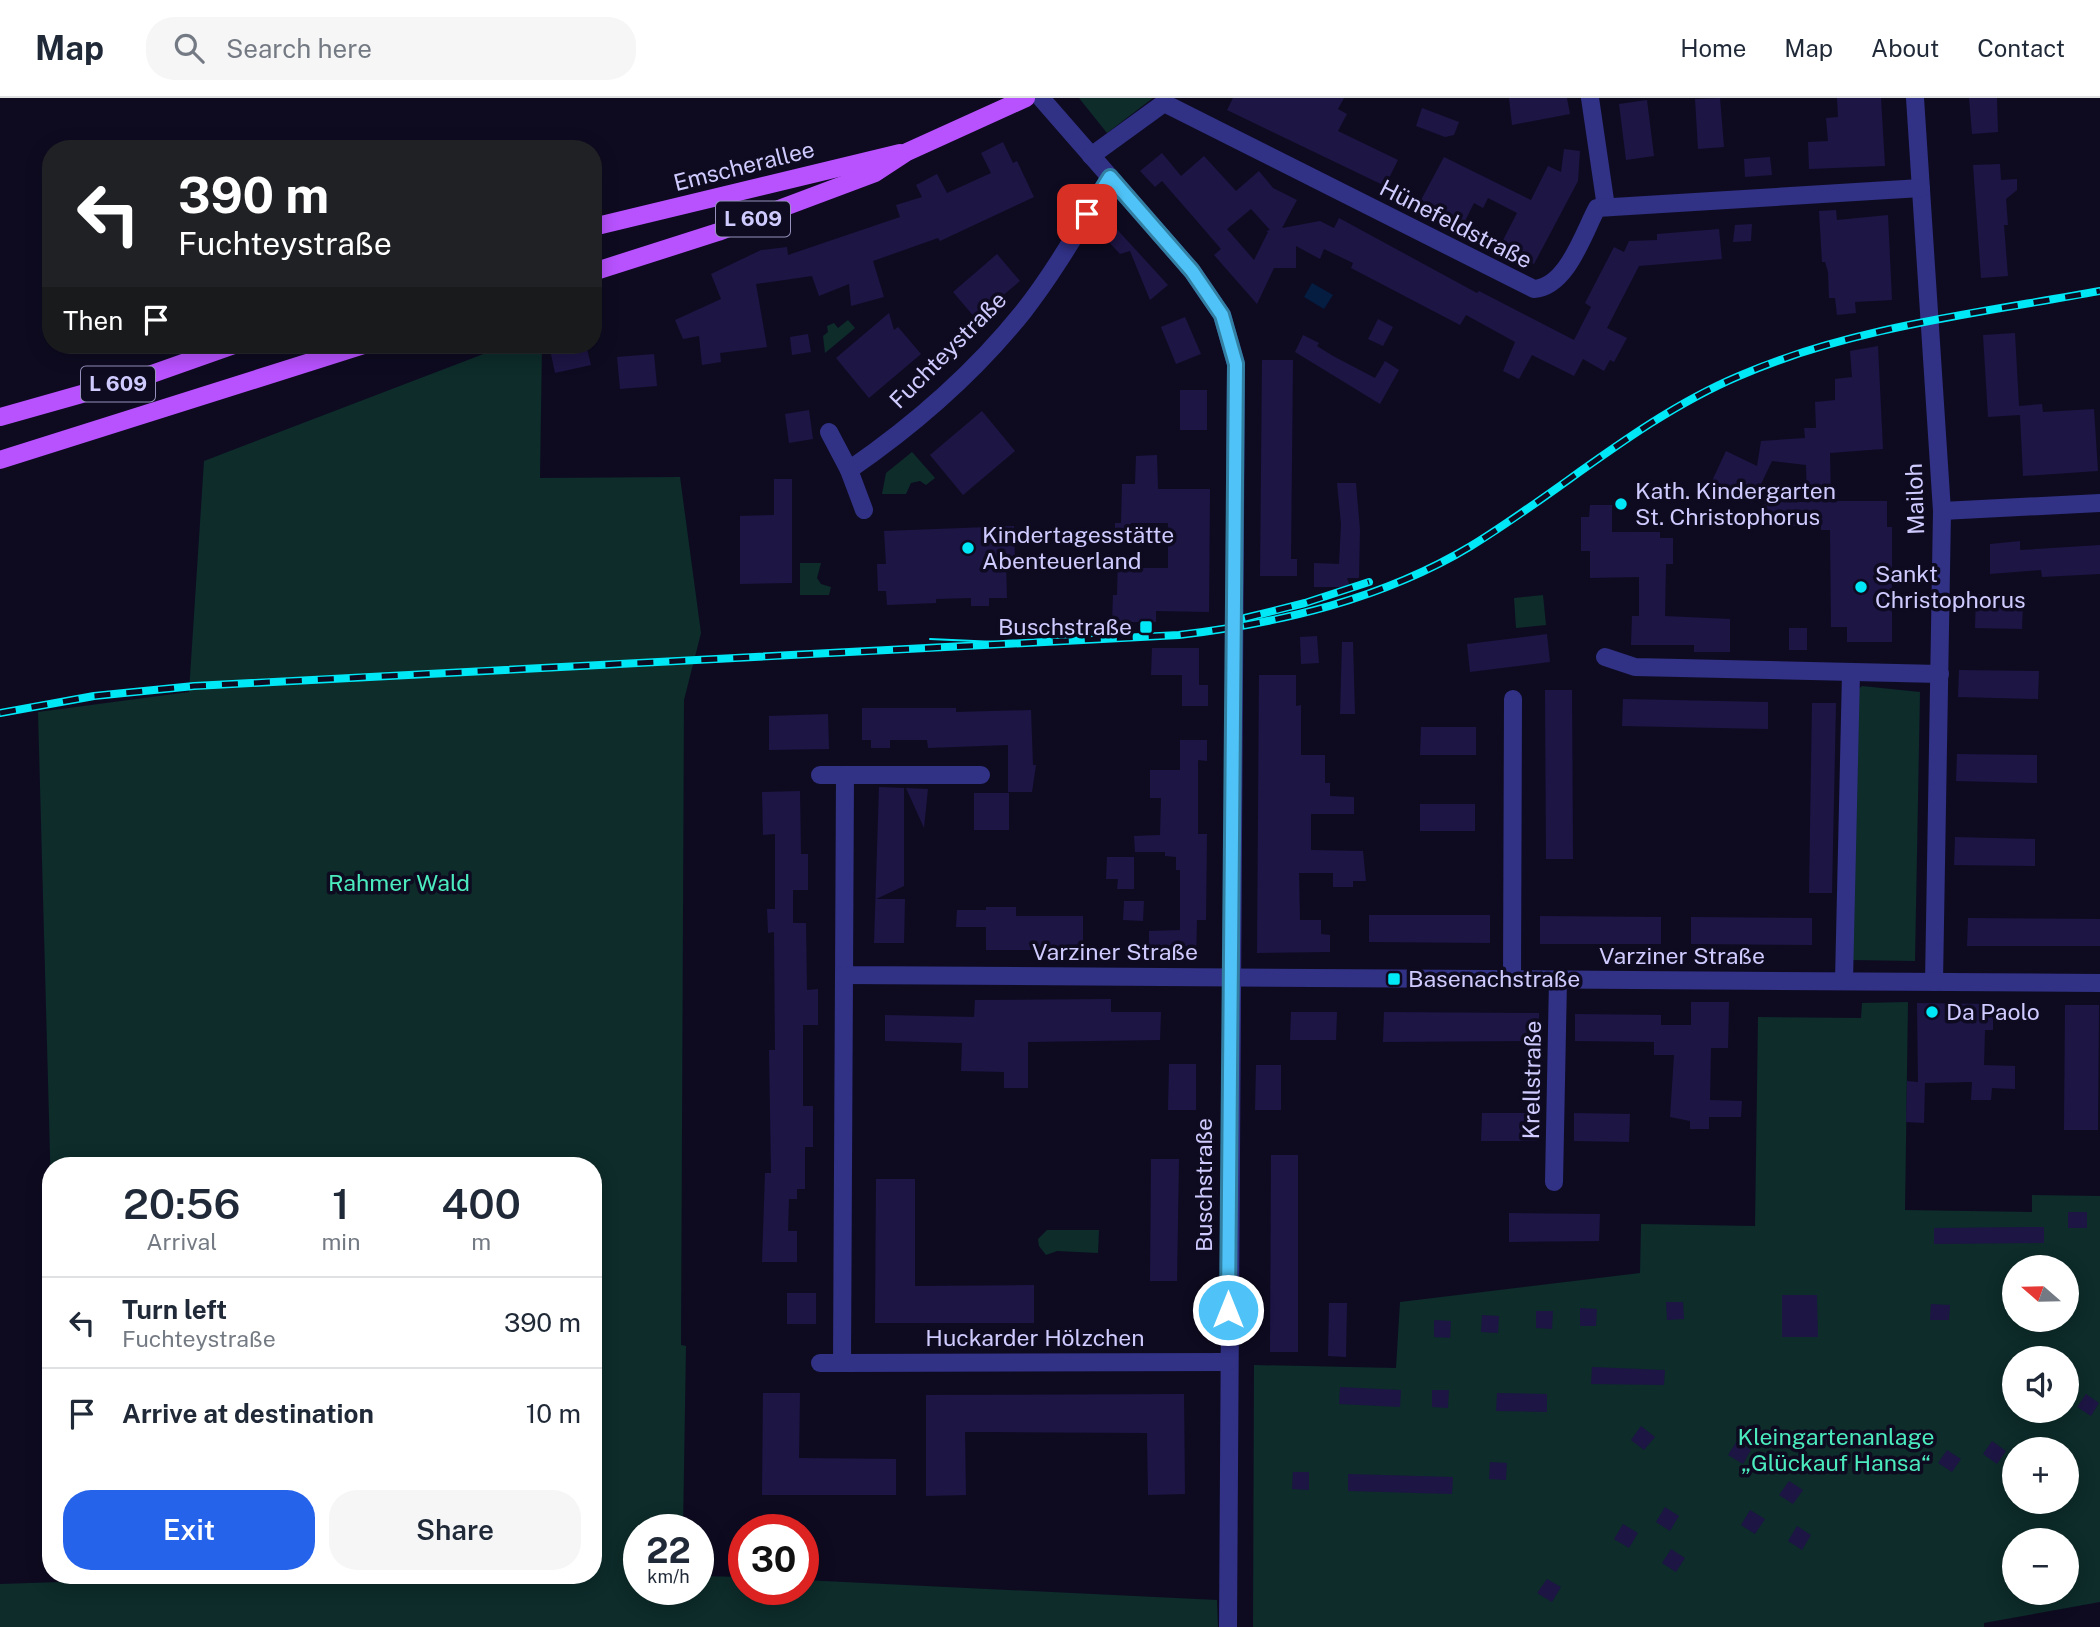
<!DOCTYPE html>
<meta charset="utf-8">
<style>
:root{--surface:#fff;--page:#f6f6f7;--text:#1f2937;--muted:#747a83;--line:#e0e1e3;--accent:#2563eb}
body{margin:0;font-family:"Public Sans",sans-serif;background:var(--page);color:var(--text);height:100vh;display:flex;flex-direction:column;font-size:26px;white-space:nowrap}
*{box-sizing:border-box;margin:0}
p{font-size:23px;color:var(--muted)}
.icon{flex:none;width:38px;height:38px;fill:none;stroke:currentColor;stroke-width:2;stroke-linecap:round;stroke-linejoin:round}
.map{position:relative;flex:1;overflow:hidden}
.panel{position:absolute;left:42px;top:1059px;width:560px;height:427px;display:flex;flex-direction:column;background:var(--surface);border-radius:28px;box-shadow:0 4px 18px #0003}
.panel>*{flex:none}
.banner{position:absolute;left:42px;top:42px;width:560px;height:214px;border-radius:28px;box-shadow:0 4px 18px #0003;background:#202124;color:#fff;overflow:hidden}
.needle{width:46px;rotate:290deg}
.tools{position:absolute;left:2002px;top:1157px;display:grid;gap:14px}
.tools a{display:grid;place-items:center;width:77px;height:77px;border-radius:50%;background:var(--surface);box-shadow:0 4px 18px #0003;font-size:35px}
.speed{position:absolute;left:623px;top:1416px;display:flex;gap:14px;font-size:35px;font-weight:700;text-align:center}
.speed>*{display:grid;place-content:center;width:91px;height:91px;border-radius:50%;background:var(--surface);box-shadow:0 4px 18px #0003;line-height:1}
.speed small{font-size:18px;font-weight:400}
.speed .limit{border:10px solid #d22;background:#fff;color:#111}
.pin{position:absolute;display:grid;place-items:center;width:60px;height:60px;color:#fff;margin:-30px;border-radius:14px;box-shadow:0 4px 10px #0006}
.me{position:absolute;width:77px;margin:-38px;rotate:0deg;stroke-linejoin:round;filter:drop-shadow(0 0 5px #0008)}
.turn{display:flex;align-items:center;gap:24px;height:147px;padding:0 21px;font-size:32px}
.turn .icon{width:91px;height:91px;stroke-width:2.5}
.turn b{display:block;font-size:49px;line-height:60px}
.then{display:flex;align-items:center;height:66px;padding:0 21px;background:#0003;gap:14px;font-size:26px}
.eta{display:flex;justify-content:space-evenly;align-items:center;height:119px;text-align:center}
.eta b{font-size:42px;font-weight:600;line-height:49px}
.cta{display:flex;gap:14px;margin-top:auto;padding:14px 21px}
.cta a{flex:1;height:80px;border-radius:28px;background:var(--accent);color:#fff;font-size:28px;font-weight:600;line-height:80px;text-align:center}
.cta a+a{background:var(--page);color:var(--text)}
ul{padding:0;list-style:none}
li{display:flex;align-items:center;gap:21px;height:91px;padding:0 21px;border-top:2px solid var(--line)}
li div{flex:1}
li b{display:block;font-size:26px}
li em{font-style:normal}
header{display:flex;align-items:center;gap:42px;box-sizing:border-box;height:98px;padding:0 35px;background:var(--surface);border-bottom:2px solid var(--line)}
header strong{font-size:33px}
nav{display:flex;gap:38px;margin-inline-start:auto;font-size:24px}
.search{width:490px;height:63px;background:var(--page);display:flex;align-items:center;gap:18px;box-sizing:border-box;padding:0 24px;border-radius:28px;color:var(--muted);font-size:26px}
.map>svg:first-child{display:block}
.green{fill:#0d2c2a;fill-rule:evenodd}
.water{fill:#041d41}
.building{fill:#1d1544;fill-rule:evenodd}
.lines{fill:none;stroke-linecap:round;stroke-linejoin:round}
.minor{stroke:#313186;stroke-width:18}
.major{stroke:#b852ff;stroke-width:18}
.tram{stroke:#00e7f6;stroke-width:2}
.rail-casing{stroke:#00e7f6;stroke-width:8}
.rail{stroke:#0e0b21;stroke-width:5;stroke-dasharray:16;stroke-linecap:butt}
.route-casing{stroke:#337fa1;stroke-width:18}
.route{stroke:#4fc3f7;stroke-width:12}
.poi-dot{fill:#00e7f6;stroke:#0e0b21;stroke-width:2.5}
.labels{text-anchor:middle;stroke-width:7;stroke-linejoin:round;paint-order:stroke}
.shield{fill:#0e0b21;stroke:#9591bc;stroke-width:2}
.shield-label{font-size:21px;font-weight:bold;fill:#cfcbff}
.street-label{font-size:23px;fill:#cfcbff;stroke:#0e0b21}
.poi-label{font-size:23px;fill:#cfcbff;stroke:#0e0b21;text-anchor:start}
.park-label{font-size:23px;fill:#4bebbd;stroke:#0e0b21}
</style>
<header>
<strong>Map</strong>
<div class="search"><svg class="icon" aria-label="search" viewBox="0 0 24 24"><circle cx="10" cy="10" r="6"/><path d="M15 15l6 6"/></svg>Search here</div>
<nav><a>Home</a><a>Map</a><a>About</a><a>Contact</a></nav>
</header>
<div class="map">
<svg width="2100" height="1529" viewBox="0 0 2100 1529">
<rect width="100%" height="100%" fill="#0e0b21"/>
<g class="green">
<path d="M1079,0H1153L1107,35Z"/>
<path d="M848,222L855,230L825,255L823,238L828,234L827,228L834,225L838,230Z"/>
<path d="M507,247H542L540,380L680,379L701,535L684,602L681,1247L686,1248L683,1431L639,1432V1491H698V1478L744,1479V1491H803V1482L1217,1502L1218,1529H0V1486L61,1484V1477H593V1068H51V1094L38,614L189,594L204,363Z"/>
<path d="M912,354L935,380L926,387L920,383L911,385L906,396H882L886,375Z"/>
<path d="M800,465H821L817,480L821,486L831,489L829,497H800Z"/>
<path d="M1543,497L1546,527L1516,530L1514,500Z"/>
<path d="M1862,588L1920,594L1915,863L1850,862L1856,593Z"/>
<path d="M1908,904L1905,1112L2032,1114V1097L2100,1098V1504L1984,1525V1529H1253L1254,1267L1396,1270L1400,1204L1640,1175L1641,1126L1755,1128L1758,919L1861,920L1862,905ZM2014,1169H2067V1222H2014ZM2014,1260H2067V1312H2014ZM2014,1351H2067V1404H2014ZM2014,1442H2067V1494H2014Z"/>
<path d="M1047,1132H1099L1098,1155L1057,1153L1046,1157L1039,1148L1038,1141Z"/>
</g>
<path class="water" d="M1312,185L1333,197L1324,211L1304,199Z"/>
<g class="building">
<path d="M1233,0H1344L1338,11L1347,16L1338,33L1398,62L1385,88L1227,12Z"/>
<path d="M1509,0H1567L1570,16L1512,27Z"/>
<path d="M1720,0L1724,49L1698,51L1695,1Z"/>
<path d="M1837,0H1881L1885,68L1809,71L1808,44L1828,43L1826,20L1838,19Z"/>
<path d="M1969,0H1997L1998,34L1972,36Z"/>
<path d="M1647,2L1654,58L1626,62L1619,6Z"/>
<path d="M1422,10L1459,24L1454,37L1445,39L1416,28Z"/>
<path d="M1003,44L1013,65L1017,63L1034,99L940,143L938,140L873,163L884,199L851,208L849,186L819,198L812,178L756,186L767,249L720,255L721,264L702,267L699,238L683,241L675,222L721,201L711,176L761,152L787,149L788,157L900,119L896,107L922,99L916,87L937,76L947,95L991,75L981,55Z"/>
<path d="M1564,51L1580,53L1578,83L1534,166L1500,148L1517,115L1488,100L1483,110L1474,105L1464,125L1421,102L1444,59L1531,102L1548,68L1561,74Z"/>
<path d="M1162,55L1181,78L1204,58L1236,93L1259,73L1273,90L1297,102L1282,130L1320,123L1334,130L1339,120L1477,195L1479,193L1574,242L1591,209L1585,205L1614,149L1624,154L1629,143L1657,142V136L1719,131L1722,161L1639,168L1607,230L1627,240L1614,264L1610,262L1604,273L1583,261L1574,278L1532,257L1519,281L1503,273L1515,244L1466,217L1460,227L1351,170L1353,165L1324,151L1320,161L1296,148V170H1274L1257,206L1214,157L1221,151L1196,122L1162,83L1155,89L1140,73ZM1251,111L1270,132L1266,133L1268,134L1254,162L1227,131Z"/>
<path d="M1770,59L1772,77L1745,79L1744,61Z"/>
<path d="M2000,66L2001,82L2017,81V92L2006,101L2008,127H2004L2008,178L1981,180L1973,67Z"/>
<path d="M1836,112L1837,122L1888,117L1892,202L1855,204L1856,215L1837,217L1835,200H1829L1828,174L1825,164H1822L1819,113Z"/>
<path d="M1102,115L1168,187L1150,202L1130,153L1120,156L1094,128Z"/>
<path d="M1752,126L1751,143L1733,144L1735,127Z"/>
<path d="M997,156L1020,183L989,209L995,216L982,228L953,194Z"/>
<path d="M889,215L894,232L898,229L921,256L869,300L836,260Z"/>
<path d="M1185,219L1201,256L1176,266L1161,229Z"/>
<path d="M1378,221L1393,229L1383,248L1368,241Z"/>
<path d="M2015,235L2019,308L2042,306L2043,314L2094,311L2098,373L2023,378L2020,317L1988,319L1983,237Z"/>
<path d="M808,236L811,254L792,257L790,239Z"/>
<path d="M1303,237L1319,245L1317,248L1333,258L1375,280L1385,263L1399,272L1380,306L1295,254Z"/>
<path d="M549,247H586L591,267L555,275Z"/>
<path d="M1878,248L1883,351L1830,355L1831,403H1887V429H1892V544H1847V529H1831L1830,432H1821V428H1778V421L1751,420L1766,404H1807L1806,367L1772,363L1752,405L1711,385L1726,353L1757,368L1761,343L1805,340L1804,330H1816L1815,304L1835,302V281L1852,279L1850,253Z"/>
<path d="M654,256L657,288L620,291L617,259Z"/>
<path d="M1262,262H1293L1291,461H1297V478H1260Z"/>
<rect x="1180" y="292" width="27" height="40"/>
<path d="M809,312L813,341L789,345L785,316Z"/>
<path d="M982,313L1015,353L963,397L930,357Z"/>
<path d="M1157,357L1158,391H1210L1209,514L1156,513V524H1112L1113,497H1117L1118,457L1136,458V470H1168V425H1131V442L1115,441V425H1121L1122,386H1135L1136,358Z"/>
<path d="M774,381H792V485L740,486V418L774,417Z"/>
<path d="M1337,385H1356L1360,432L1359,480H1347L1350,489H1314V465L1339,466L1341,426Z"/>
<path d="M1590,407H1612V434H1660V440H1673V466H1666L1665,518L1730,521V554H1694V547H1631L1632,518H1639V479L1590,480V453H1581V419H1589Z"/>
<path d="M1014,428L1015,462L1006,463L1007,500H989V508H971V500L936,501V505L887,507L886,493H878L877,466H886L884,433Z"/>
<path d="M2020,443V452L2100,447V476L2042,479L2041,472L1990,476V446Z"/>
<path d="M1976,496L2004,497V505L2023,506L2022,531L1975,530Z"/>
<rect x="1789" y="530" width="18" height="22"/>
<path d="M1547,536L1550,564L1470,574L1467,546Z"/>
<path d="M1317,538L1319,565L1301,566L1300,539Z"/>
<path d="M1342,544H1353L1355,616H1340Z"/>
<path d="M1152,550H1199V587H1208V608H1182V577H1151Z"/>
<path d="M1959,572L2039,573L2038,601L1958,599Z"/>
<path d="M1259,577H1296V608L1301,607V657H1325V685H1330V698L1354,699V716H1311V752L1363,753L1366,783H1353V789H1333V775H1299L1300,822H1321V836L1330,837V854L1257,855Z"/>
<path d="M1545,592H1572L1573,761H1546Z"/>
<path d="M1623,601L1768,604V631L1622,628Z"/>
<path d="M1812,605H1836L1832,795H1809Z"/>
<path d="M862,610H956V614L1031,612L1033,667H1036L1032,694H1008V647L928,650L927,642H890V650H871V642H862Z"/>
<path d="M828,616L829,651L769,652V618Z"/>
<path d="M1421,629H1476V657H1420Z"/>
<path d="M1180,642H1207V663L1198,662V736H1207L1206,822H1197L1196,859L1149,860V833L1180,832V772H1176V759L1165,758V754H1135L1134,738L1160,737L1161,700H1150V672H1180Z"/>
<path d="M1957,656L2037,657V685L1956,683Z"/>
<path d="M879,689L904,690V788L876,801H905L904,845H874Z"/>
<path d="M906,690L928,691L924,730Z"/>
<path d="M800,693L801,756H808V792H793V825H806L807,892L818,891V927H803V1008H813V1049H805V1091H797V1101H789L788,1133H797V1164H762L765,1075H771L769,952H775L774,834L768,835L767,811H775V736L763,737L762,694Z"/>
<rect x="974" y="695" width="35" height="37"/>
<rect x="1420" y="706" width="55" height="27"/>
<path d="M1955,739L2035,741V768L1954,767Z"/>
<path d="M1107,759H1134V791H1117L1118,781H1106Z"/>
<path d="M1124,803H1144L1143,823L1123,822Z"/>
<path d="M986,809H1016V818H1083V859H1044V852H986V829H956L957,812H986Z"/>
<path d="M1369,817H1490V845L1369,844Z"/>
<path d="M1540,818L1661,819V846H1540Z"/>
<path d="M1691,819L1812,820V847L1691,846Z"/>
<path d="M1968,820L2100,821V848H1967Z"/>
<path d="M1111,901V914H1161L1160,942L1028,944V990H1004V974L961,973L962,945L885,943V917L974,919L975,902Z"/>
<path d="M1691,904H1729L1728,950H1711L1710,1002L1742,1003L1741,1019H1709V1031H1690V1023L1670,1019L1674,957H1654V944L1575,943V916L1661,917V927H1691Z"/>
<path d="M1917,905L1993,906V932H1985L1984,967L2015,968V991L1992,990L1991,1002H1971L1972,984L1925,985L1924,1025L1906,1024L1907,983L1918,984Z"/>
<path d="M2065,907H2099L2098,1032H2064Z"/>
<path d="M1291,914H1337L1336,942H1290Z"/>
<path d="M1384,914L1539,915V943L1383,944Z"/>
<path d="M1169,966H1196V1012H1168Z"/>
<path d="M1256,967H1281V1012H1255Z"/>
<path d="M1482,1015H1537V1043H1481Z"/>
<path d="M1574,1015L1630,1016L1629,1044L1574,1043Z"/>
<path d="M1271,1057H1298V1254H1270Z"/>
<path d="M1151,1061H1179L1177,1183H1150Z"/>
<path d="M876,1081H915V1188L1034,1187V1225H875Z"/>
<rect x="2068" y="1114" width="19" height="16"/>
<path d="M1509,1115L1600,1116L1599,1143L1509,1144Z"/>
<path d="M2025,1129H2044V1145L1934,1146V1130Z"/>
<rect x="787" y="1195" width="29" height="31"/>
<path d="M1782,1197H1817L1818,1239H1782Z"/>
<path d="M1666,1204H1683L1684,1221L1667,1222Z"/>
<path d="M1329,1205H1347L1346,1259L1328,1258Z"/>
<path d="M1931,1206L1950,1207L1949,1222H1930Z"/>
<path d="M1580,1210L1597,1211L1596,1228H1580Z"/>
<path d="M1536,1213H1553L1552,1231L1536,1230Z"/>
<path d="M1482,1217L1499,1218L1498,1235L1481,1234Z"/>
<path d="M1434,1222L1451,1223L1450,1240L1434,1239Z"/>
<path d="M1592,1269L1665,1272L1664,1287L1591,1286Z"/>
<path d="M1340,1289L1401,1292L1400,1309L1339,1306Z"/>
<path d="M1432,1292H1449L1448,1310L1432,1309Z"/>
<path d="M763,1295H800L799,1360L896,1361V1397H762Z"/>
<path d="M1497,1295L1547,1296V1314L1496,1313Z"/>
<path d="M1184,1296L1185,1396L1148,1397L1147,1335L988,1334H965L966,1397L926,1398V1297Z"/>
<path d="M2086,1296L2099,1305L2091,1318L2077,1309Z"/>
<path d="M1641,1328L1655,1339L1644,1352L1631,1342Z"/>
<path d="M1737,1343L1751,1352L1743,1366L1728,1357Z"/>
<path d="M1992,1343L2006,1353L1997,1366L1983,1356Z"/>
<path d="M1947,1352L1961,1361L1952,1374L1938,1365Z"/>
<path d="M1490,1364L1507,1365L1506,1382L1489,1381Z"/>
<path d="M1293,1374H1309V1392L1292,1391Z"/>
<path d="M1348,1376L1453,1379L1452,1396L1348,1393Z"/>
<path d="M1789,1383L1803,1392L1793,1406L1779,1397Z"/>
<path d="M1665,1409L1679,1418L1670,1433L1656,1424Z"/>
<path d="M1750,1412L1765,1421L1755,1436L1741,1427Z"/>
<path d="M1623,1426L1638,1435L1629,1450L1614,1441Z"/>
<path d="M1797,1428L1811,1437L1802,1452L1788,1443Z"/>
<path d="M1671,1451L1685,1460L1676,1474L1662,1465Z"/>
<path d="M1547,1481L1561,1489L1552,1504L1537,1495Z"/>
</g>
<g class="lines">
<g class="minor">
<path d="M1041,0L1192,173L1222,217L1236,266L1228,1529"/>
<path d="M1590,0L1606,109"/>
<path d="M1915,0L1942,413L1934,884"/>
<path d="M1091,58L1164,5L1534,191C1567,189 1583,136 1597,110L1921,90"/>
<path d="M829,334L849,372C913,328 974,275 1023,214C1056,172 1082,125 1110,79"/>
<path d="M849,372L864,412"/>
<path d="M1942,413L2100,405"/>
<path d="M1605,559L1635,569L1940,576"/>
<path d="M820,677H845"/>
<path d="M981,677H845L844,877L2100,885"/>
<path d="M844,877L842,1265L1228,1264"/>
<path d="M1512,881L1513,601"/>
<path d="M1844,883L1851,575"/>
<path d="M1554,1084L1558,882"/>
<path d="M820,1265H842"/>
</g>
<g class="major">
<path d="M593,129L900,55"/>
<path d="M593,174L718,134L875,75L907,54L1026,0"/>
<path d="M0,319L149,277L234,247"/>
<path d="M0,362L364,247"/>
</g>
<path class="tram" d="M930,541L1018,545"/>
<defs>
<g id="rail">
<path d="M1245,520L1305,505L1369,484"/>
<path d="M0,615L94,598L194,588L1179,537C1280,525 1383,501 1471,448C1561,393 1642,319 1739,278C1852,229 1980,215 2100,193"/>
</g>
</defs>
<use href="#rail" class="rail-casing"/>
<use href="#rail" class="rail"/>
</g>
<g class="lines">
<defs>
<path id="route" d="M1087,116L1110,79L1192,173L1222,217L1236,266L1228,1212"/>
</defs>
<use href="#route" class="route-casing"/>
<use href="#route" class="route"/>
</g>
<g class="poi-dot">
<circle cx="1621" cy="406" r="7"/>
<circle cx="968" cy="450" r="7"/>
<circle cx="1861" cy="489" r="7"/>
<rect x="1139" y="522" width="14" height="14" rx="3.5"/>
<rect x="1387" y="874" width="14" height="14" rx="3.5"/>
<circle cx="1932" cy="914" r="7"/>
</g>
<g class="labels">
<g class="shield">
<rect x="716" y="103.5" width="74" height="35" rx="5"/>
<rect x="81" y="268.5" width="74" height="35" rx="5"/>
</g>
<g class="shield-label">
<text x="753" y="128">L 609</text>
<text x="118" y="293">L 609</text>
</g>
<g class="street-label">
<text transform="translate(744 68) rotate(-14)" y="8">Emscherallee</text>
<text transform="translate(1456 126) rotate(27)" y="8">Hünefeldstraße</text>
<text transform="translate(948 252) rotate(-45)" y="8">Fuchteystraße</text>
<text transform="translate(1915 401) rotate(-92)" y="8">Mailoh</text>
<text x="1115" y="862">Varziner Straße</text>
<text x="1682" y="866">Varziner Straße</text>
<text transform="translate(1532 982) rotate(-89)" y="8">Krellstraße</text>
<text transform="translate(1204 1087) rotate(-90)" y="8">Buschstraße</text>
<text x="1035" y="1248">Huckarder Hölzchen</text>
</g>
<g class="poi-label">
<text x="1635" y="401">Kath. Kindergarten<tspan x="1635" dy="26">St. Christophorus</tspan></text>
<text x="982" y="445">Kindertagesstätte<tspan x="982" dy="26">Abenteuerland</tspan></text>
<text x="1875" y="484">Sankt<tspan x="1875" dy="26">Christophorus</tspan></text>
<text x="1132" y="537" text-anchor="end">Buschstraße</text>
<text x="1408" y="889">Basenachstraße</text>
<text x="1946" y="922">Da Paolo</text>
</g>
<g class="park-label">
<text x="399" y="793">Rahmer Wald</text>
<text x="1836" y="1347">Kleingartenanlage<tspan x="1836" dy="26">„Glückauf Hansa“</tspan></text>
</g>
</g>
</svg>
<div class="tools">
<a><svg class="needle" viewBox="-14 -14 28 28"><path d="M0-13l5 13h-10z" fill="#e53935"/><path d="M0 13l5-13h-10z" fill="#747a83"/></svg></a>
<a><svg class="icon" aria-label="sound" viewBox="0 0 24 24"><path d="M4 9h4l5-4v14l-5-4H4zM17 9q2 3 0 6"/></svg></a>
<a>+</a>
<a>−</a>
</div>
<div class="speed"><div>22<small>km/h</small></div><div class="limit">30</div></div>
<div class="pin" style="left:1087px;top:116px;background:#d93025"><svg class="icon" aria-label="arrive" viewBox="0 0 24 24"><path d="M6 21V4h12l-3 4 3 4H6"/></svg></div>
<svg class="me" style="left:1228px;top:1212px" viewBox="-20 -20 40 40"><circle r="17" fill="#4fc3f7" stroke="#fff" stroke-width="3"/><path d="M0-11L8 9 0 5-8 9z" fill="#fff"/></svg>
<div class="banner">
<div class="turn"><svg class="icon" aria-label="left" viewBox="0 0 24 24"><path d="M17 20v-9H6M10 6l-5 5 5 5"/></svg><div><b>390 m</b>Fuchteystraße</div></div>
<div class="then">Then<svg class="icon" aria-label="arrive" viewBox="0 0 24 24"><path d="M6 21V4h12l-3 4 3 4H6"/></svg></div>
</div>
<section class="panel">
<div class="eta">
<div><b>20:56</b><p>Arrival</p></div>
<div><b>1</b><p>min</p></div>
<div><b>400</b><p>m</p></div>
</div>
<ul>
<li><svg class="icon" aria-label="left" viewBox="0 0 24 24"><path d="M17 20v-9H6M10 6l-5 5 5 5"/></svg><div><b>Turn left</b><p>Fuchteystraße</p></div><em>390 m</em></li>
<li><svg class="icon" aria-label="arrive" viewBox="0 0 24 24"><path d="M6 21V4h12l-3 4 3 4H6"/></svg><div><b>Arrive at destination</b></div><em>10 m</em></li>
</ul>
<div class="cta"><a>Exit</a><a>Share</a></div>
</section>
</div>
